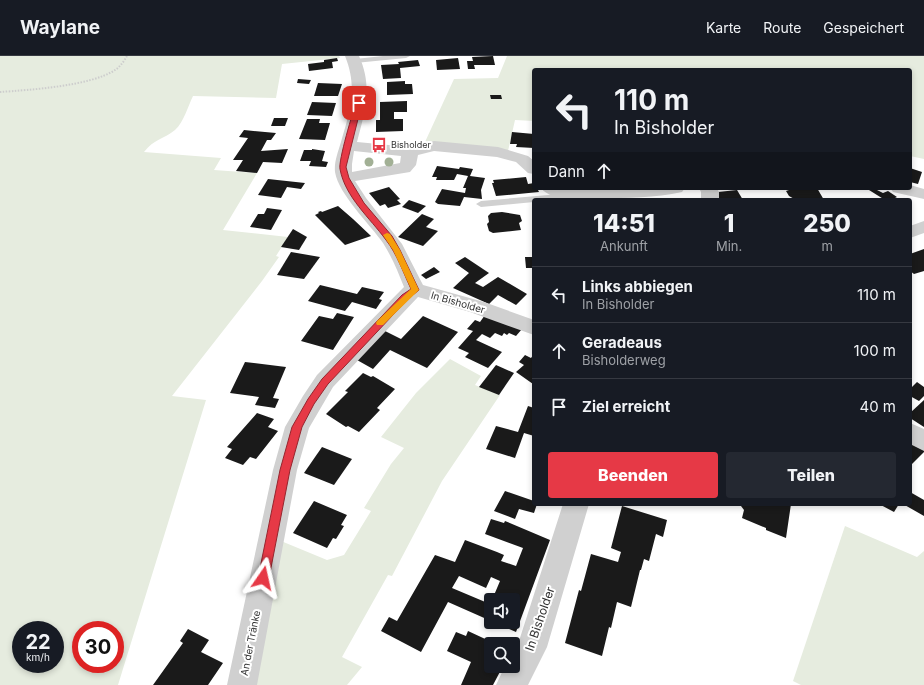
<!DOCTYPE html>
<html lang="de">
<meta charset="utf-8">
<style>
:root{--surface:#171b24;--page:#242831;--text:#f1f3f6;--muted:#9ea1a6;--line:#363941;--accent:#e63946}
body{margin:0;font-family:Inter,sans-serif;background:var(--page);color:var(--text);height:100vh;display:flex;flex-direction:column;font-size:15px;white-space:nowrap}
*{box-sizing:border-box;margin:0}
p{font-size:13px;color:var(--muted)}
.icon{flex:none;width:22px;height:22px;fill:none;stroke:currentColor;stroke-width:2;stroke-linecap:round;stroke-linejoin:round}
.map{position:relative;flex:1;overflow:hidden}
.side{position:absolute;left:532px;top:142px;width:380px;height:308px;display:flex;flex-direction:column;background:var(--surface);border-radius:4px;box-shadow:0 2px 6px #0003}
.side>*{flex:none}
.banner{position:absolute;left:532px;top:12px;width:380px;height:122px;border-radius:4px;box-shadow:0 2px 6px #0003;background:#171b24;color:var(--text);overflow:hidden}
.controls{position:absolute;left:484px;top:537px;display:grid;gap:8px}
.controls a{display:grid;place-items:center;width:36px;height:36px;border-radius:4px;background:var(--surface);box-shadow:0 2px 6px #0003;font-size:20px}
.speed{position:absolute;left:12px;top:565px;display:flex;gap:8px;font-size:20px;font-weight:700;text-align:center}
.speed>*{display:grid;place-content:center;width:52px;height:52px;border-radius:50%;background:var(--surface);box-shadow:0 2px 6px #0003;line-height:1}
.speed small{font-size:10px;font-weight:400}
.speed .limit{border:6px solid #d22;background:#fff;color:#111}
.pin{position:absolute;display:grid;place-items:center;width:34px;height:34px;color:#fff;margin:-17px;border-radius:8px;box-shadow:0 2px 6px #0006}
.me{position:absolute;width:44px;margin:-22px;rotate:11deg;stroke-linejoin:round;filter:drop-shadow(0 0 3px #0008)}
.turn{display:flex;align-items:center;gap:14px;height:84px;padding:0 16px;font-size:18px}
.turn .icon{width:52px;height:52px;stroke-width:2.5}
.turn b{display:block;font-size:28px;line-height:34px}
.then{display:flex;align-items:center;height:38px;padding:0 16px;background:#0003;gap:8px;font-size:15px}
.eta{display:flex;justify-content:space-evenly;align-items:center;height:68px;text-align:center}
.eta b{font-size:24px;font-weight:800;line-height:28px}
.action{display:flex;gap:8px;margin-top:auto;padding:8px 16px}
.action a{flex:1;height:46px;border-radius:4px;background:var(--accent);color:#fff;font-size:16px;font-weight:800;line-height:46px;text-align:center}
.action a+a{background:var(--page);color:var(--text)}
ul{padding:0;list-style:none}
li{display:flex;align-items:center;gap:12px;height:56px;padding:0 16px;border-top:1px solid var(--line)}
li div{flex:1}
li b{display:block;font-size:15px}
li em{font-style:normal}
header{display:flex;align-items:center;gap:24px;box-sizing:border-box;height:56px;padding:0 20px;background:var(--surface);border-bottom:1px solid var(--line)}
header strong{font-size:19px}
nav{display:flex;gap:22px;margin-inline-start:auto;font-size:14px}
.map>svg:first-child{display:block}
.green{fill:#e6ecdf;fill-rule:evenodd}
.building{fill:#1a1a1a}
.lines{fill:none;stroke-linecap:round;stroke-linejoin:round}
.path{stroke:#cdcdcd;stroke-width:2;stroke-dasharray:1.5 1.5;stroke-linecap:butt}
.service{fill:#d0d0d0;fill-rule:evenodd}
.minor{fill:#d0d0d0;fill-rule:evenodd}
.tree{fill:#a2b095}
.route{fill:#e63946;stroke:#96252e}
.slow{fill:#f59e0b}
.labels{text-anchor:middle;stroke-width:4;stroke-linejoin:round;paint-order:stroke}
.far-poi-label{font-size:9px;fill:#333;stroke:#fff;text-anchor:start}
.street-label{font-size:10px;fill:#333;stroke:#fff}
.near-street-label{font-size:12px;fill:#333;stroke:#fff}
</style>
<header>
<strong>Waylane</strong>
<nav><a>Karte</a><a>Route</a><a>Gespeichert</a></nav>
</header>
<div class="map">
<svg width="924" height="629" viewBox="0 0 924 629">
<rect width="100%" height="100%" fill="#fff"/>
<g class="green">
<path d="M0,0H339L340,2L282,8L276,42L193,40C188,50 184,66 175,74C164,83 154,83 144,96L221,102L214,114L257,117L223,174L288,181L276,200L279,201L262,225L172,340L206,344L118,629H0ZM21,574H55V608H21ZM81,574H115V608H81Z"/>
<path d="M507,0H924V103L910,100V14H534V65L515,64L508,95L425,86L454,23L498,22Z"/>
<path d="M450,303L481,320L475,329L500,339L442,425L392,520L388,519L342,601L362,611L347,629H253L281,485L327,504L344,499L371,455L364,452L391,408L404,392L381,381L416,337Z"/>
<path d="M845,470L917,501L924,495V629H801L793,625Z"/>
</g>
<g class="building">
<path d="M493,0L495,9H474L475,13H468L467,5H473L472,1Z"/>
<path d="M337,2L338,5L332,6L333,12L309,15L308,8L324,6V4Z"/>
<path d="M458,2L460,13L437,14L436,4Z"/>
<path d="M418,4L420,10L400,12L401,22L383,23L381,9L399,8L398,6Z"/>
<path d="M298,23L311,24L309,28L297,27Z"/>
<path d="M405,25V28H412L413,38L387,39V26Z"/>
<path d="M318,27L342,28L338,40H314Z"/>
<path d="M490,39H501L502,43H491Z"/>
<path d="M407,45V56H394V63H403V75L376,76V64H380V46Z"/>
<path d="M312,46L336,47L332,60L307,59Z"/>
<path d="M274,62H288L285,70H271Z"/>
<path d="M307,63H320L319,67H330L325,84L299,83Z"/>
<path d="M244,74L276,77L271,84H267L261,95L288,93L282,107L263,106L257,117L236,115L243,104H233L248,82L239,81Z"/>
<path d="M512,76L534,78V92L516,91L517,88H510Z"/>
<path d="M312,93L325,95L322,105L328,106L326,111L309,110L311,105H300L304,94H312Z"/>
<path d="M437,110L459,113L460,111L473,113L470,120L485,122L481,134L482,143L464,141L460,150L438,148L435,146L442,133L465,137L466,132H463L468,120L457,118L454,124H436L437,121H432Z"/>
<path d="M910,112L922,116L918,128L910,126Z"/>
<path d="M526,121L528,128L534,127V132H537L539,136L496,140L492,127H494L493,124Z"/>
<path d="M268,123L305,127L301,133L287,131L281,142L258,139Z"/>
<path d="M389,131L400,143L397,144L401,148L388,152L385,148L380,150L369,137Z"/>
<path d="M788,132H817L824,144H796L789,140L786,135L789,134Z"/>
<path d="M873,132L883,137L888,135L897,141L893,143L895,144H885L869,134Z"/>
<path d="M737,134L743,144H719L718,136Z"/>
<path d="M409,144L426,150L418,157L402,151Z"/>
<path d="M338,150L353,163L371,180L345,189L315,159L319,157L318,156L321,155L322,156Z"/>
<path d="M267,152L282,154L271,174L250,171L258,158H264Z"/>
<path d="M502,156L520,159L522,165L519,167L521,174L493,177L489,175L487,168L489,166L488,160L491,157Z"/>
<path d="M422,158L434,163L426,171L438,175L423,190L398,181Z"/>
<path d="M293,173L307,181L299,194L281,191Z"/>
<path d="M924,193V215L914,218L910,215V198Z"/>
<path d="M291,196L320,201L304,223L277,219Z"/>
<path d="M465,201L489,217L475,227L483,231L498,221L527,238L516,249L498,239L489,248L453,232L469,217L455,207Z"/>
<path d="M525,201H534V212H526Z"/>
<path d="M434,211L440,216L426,223L421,219Z"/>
<path d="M320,229L357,238L362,231L384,236L379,243L382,244L376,253L352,246L345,255L308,245Z"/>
<path d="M337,257L354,261L333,294L301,285L319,260L333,263Z"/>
<path d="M485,259L522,273L516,280L509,277L507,279L504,277L502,280L495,277L490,282L482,278L476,284L502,296L488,312L465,301L469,297L458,292L473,275L467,273L475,264L480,266Z"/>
<path d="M423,260L458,276L427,312L390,294L373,313L357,304L385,275L401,283Z"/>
<path d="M534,298V327L533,328L516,316L524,309L519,306L525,299L531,302Z"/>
<path d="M245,306L286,311L273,342L279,343L275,352L255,349L259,341L230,337Z"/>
<path d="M496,309L514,317L499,339L479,331Z"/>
<path d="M363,317L371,321L373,320L395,333L377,352L380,354L359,376L348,370L346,371L326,358L348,336L345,335Z"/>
<path d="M917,326L924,331V340L919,345L910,340V333Z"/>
<path d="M924,344V371L910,362V357Z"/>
<path d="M528,350L534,352V380L524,377L515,402L486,393L496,370L518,376Z"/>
<path d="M257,357L274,363L268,371L278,375L256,403L250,401L243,409L225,402L232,393L227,391Z"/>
<path d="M910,383L924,392V396L910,410Z"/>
<path d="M322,391L352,403L334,429L304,417Z"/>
<path d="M505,435L534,445V448H537L534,457L519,453L515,463L494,455Z"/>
<path d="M910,436L924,444V460L903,448H910Z"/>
<path d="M314,445L347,459L341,469L344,470L336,483L333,482L327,492L293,477Z"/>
<path d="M742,448H791L786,482L766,474V472L742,462L744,454L741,450Z"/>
<path d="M879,448H899L894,456Z"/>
<path d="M622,450L667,464L663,481L656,478L649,505L644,503L641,514H640L631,551L617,546L611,572L609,571L602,600L565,587L579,534L581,535L591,498L618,506L621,496L611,492Z"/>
<path d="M491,463L504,467L505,465L550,484L516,576L493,566H513V544H492L500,525L491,521L486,532L459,520L452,532L490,548L491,545V565L448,546L421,596L381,575L389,561L397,565L435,499L455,506L465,484L497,496L504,499L501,505L516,510L523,492L485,478Z"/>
<path d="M188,573L209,584L201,596L223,607L208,629H153L183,587L180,585Z"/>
<path d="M468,575L496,588H491V610H503L493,629H461L471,606L447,595L456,576L466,580Z"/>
</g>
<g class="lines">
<path class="path" d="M0,36C29,34 91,30 115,14C120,11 124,5 127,0"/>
<g class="service">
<path d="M383,0H410L406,2L355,7L351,5L355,3Z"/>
<path d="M567,135L570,136L572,138L570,140L552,144H534V146L481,151L476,148L481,145L548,139Z"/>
</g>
<g class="minor">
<path d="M345,0H359C373,31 365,55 357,86L410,91L434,85L498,91L528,100L534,105V118L528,117L516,106L497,101L434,95L418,99L416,109L410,116L355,125L366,142L402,188L423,229L484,246L534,264V279L470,256L418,241L333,331L309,372L297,414L257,629H227L273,414L285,371L303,340L317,319L404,231C398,216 392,201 383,187C370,168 339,139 335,116C334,106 338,96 341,86C350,55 358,32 345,0ZM354,95L401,100L400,107L352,116V108Z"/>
<path d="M910,129L924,133V143L893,136L890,132H910Z"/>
<path d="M541,132H685L682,136C655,142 627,142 600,142C589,143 577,145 566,143C558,142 546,139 541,132Z"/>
<path d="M699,132H717L719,136V144H701V136Z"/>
<path d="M924,165V177L910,182V170Z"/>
<path d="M910,367L924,373V395L910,388Z"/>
<path d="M563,448H589L547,591L528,629H496L505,610H513V596L519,585Z"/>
</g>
</g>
<g class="tree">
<circle cx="369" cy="106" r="4.5"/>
<circle cx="389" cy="106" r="4.5"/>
</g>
<path class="route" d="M357,45L362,47L346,111L349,122L364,147L392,180L400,194L419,234L408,243L328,328L314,348L302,371L290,414L269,522L267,525L263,527L259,525L258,522L280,414L292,371L308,343L322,323L402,239L411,233C403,216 397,198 386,184C370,162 345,141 340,113C338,106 353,54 357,45Z"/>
<path class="slow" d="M387,177L390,178L400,194L419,234L383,269H377L376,267L377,265L411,233L393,194L383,179Z"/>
<defs>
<symbol id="bus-bare" viewBox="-9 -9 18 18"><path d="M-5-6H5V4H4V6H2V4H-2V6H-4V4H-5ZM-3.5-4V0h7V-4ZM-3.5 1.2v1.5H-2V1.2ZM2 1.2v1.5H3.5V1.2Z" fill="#e63946" stroke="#fff" stroke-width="2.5" paint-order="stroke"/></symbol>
</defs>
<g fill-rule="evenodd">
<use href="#bus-bare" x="368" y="78" width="22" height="22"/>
</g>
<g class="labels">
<g class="far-poi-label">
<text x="391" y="92">Bisholder</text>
</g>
<g class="street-label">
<text transform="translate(458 246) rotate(16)" y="4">In Bisholder</text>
<text transform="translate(250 587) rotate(-79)" y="4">An der Tränke</text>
</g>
<g class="near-street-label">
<text transform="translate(540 563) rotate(-71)" y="4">In Bisholder</text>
</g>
</g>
</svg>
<div class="controls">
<a><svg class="icon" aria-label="sound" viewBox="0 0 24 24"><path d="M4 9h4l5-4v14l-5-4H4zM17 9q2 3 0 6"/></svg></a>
<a><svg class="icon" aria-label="search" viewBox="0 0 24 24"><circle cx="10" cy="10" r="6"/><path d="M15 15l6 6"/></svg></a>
</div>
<div class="speed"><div>22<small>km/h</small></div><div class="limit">30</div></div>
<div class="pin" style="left:359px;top:47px;background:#d93025"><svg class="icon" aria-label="arrive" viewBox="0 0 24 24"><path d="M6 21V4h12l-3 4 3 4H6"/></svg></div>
<svg class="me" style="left:263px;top:522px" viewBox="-20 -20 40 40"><path d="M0-17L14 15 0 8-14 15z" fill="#e63946" stroke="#fff" stroke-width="4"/></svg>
<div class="banner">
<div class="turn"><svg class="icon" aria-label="left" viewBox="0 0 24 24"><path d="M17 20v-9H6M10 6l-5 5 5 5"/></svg><div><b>110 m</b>In Bisholder</div></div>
<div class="then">Dann<svg class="icon" aria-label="ahead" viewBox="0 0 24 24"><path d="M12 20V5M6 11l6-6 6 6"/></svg></div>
</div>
<section class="side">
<div class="eta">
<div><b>14:51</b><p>Ankunft</p></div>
<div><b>1</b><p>Min.</p></div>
<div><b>250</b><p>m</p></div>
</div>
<ul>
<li><svg class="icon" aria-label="left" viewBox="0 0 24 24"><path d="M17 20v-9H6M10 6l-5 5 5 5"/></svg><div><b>Links abbiegen</b><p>In Bisholder</p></div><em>110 m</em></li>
<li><svg class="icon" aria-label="ahead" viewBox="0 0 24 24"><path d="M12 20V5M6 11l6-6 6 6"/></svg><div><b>Geradeaus</b><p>Bisholderweg</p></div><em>100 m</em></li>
<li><svg class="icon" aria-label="arrive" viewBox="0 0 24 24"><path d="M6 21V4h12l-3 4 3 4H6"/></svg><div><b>Ziel erreicht</b></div><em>40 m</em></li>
</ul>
<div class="action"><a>Beenden</a><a>Teilen</a></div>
</section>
</div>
